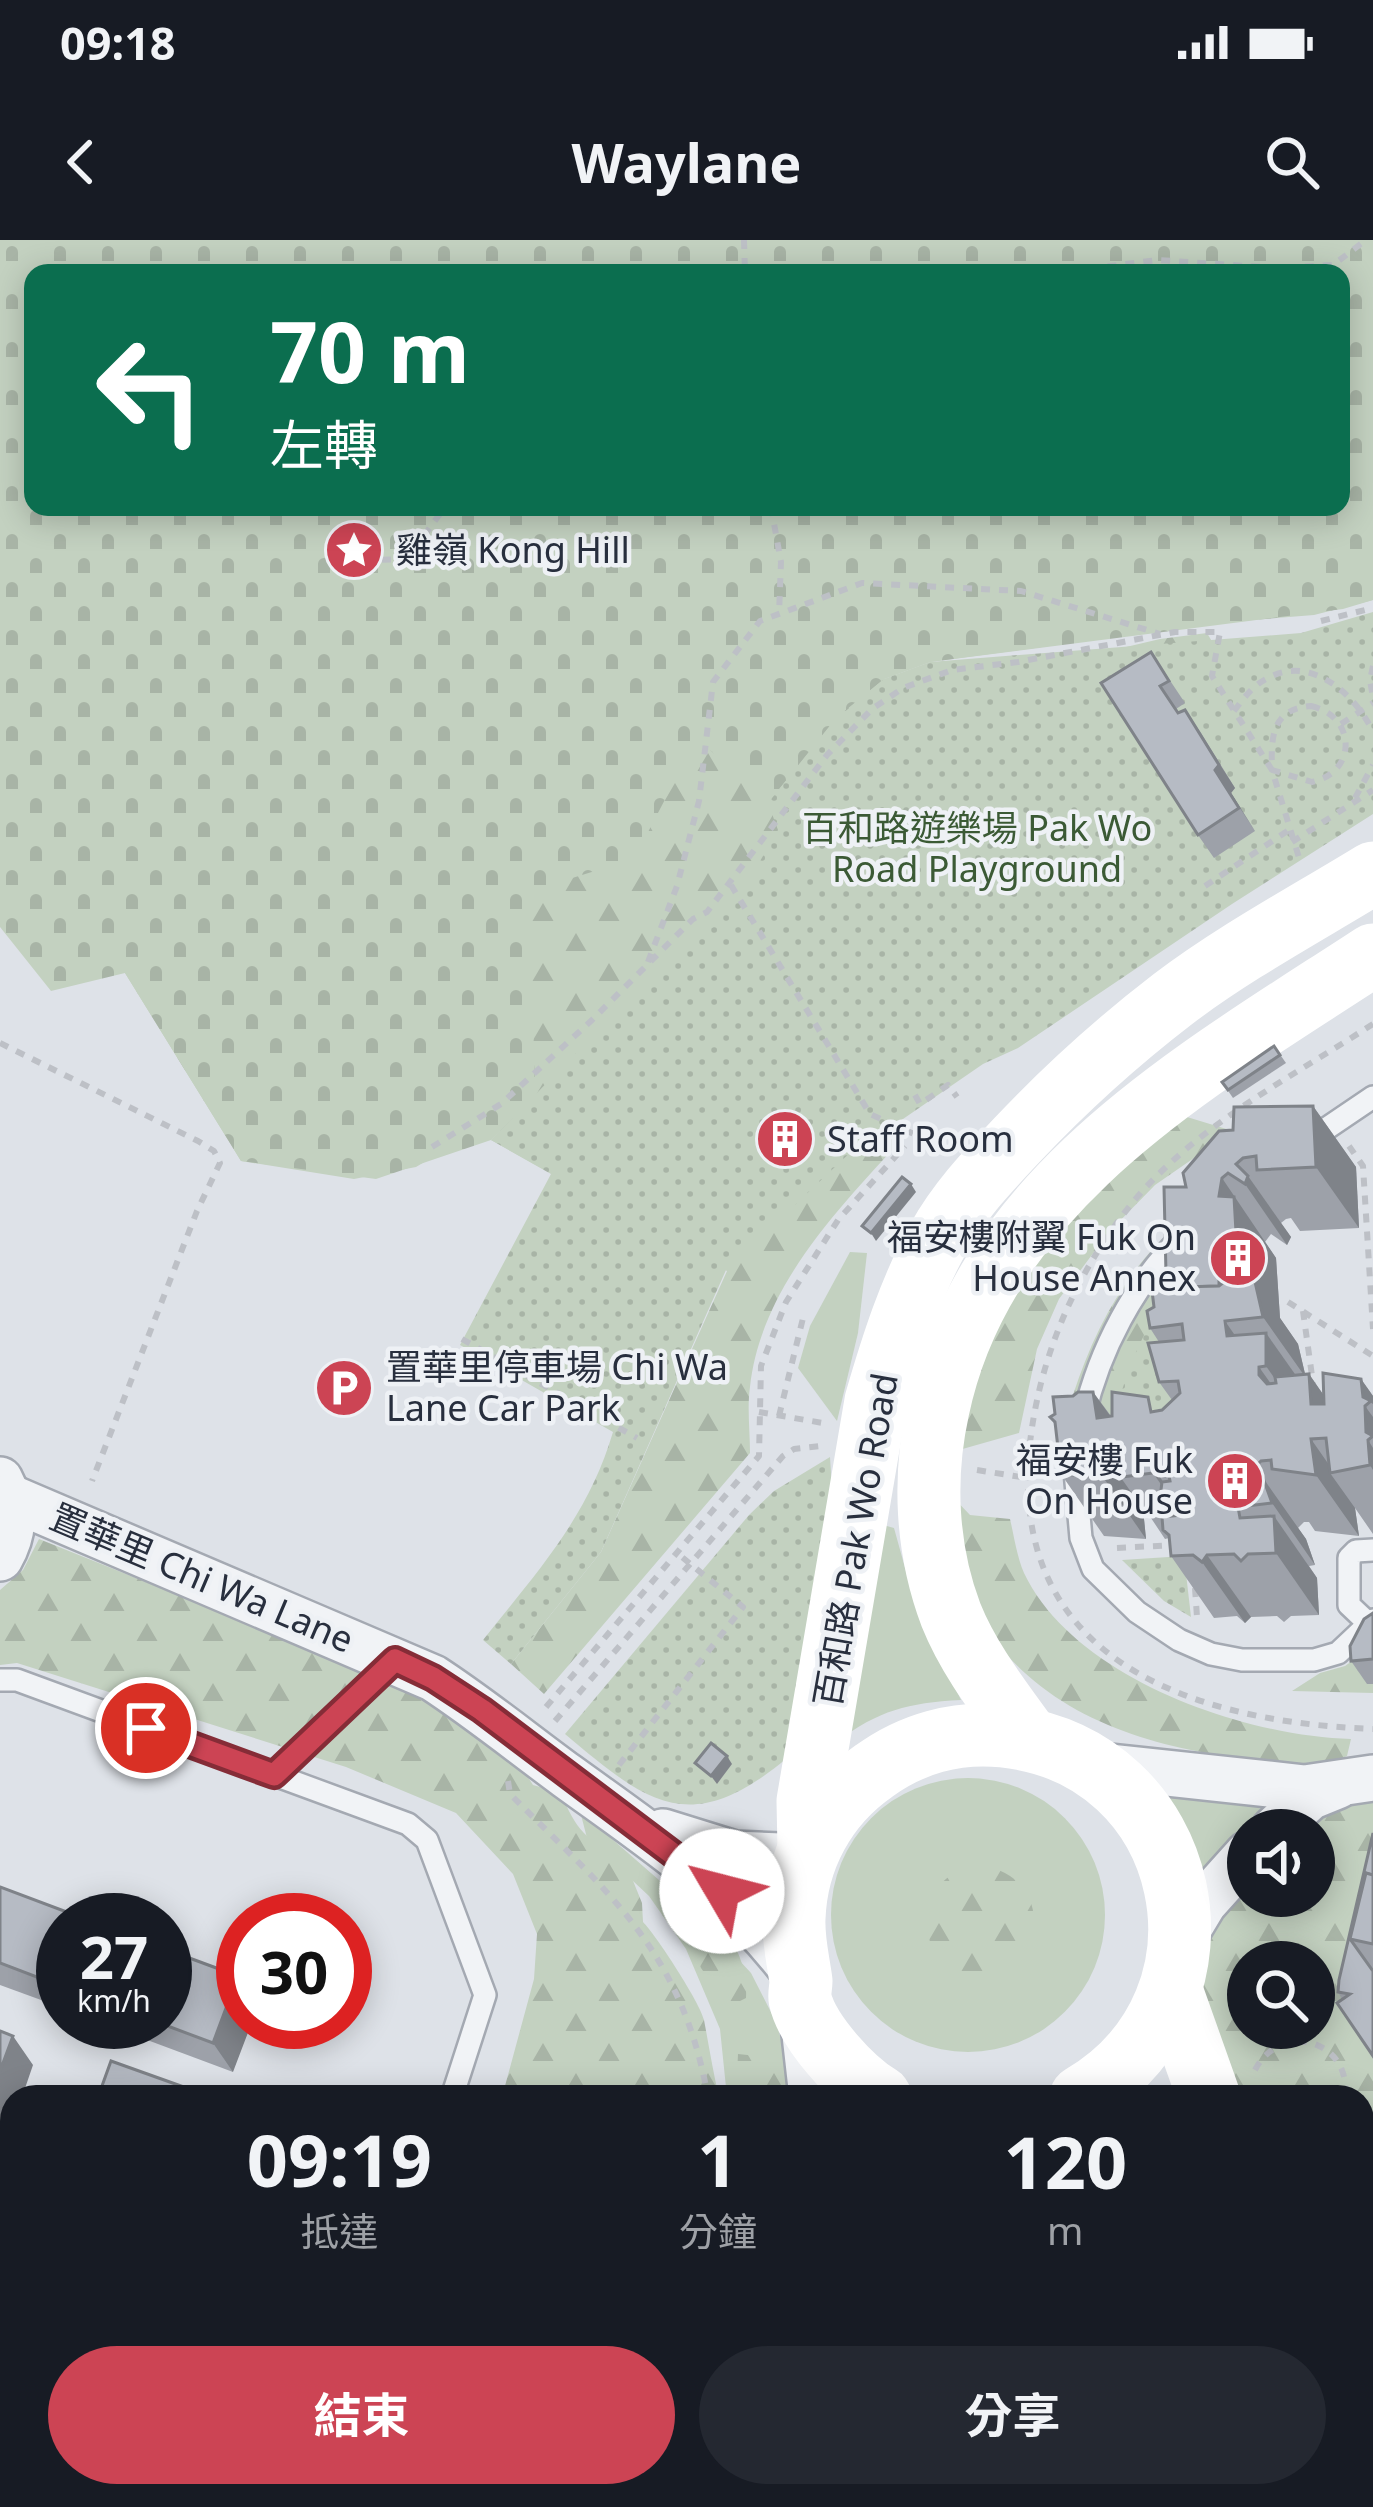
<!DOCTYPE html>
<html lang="zh-TW">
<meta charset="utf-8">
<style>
:root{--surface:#171b24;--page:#242831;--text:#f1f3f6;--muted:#9ea1a6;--accent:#cc4454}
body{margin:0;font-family:"Noto Sans","Noto Sans TC",sans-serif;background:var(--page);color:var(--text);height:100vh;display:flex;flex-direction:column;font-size:45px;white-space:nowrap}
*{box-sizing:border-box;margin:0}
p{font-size:39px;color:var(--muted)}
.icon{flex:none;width:66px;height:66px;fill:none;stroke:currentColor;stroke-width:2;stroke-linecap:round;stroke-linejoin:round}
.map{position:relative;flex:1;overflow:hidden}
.details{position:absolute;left:0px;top:1845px;width:1374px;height:423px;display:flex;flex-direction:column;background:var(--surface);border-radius:36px 36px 0 0;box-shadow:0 6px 30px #0003}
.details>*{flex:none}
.banner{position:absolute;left:24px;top:24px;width:1326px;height:252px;border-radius:24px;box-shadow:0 6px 30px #0003;background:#0b6e4f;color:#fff;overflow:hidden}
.tools{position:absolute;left:1227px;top:1569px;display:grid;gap:24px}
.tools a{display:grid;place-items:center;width:108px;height:108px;border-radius:50%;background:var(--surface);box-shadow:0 6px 30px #0003;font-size:60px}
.speed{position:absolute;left:36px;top:1653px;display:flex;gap:24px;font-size:60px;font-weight:700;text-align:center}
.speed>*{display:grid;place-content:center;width:156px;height:156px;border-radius:50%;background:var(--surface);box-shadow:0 6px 30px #0003;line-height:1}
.speed small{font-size:30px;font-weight:400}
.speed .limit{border:18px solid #d22;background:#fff;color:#111}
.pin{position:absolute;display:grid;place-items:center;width:102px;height:102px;color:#fff;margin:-51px;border:6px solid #fff;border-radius:50%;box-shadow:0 3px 12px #0007}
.me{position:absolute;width:132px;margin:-66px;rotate:307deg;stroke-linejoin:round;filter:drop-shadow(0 0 9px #0008)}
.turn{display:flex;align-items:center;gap:42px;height:252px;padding:0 48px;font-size:54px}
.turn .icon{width:156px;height:156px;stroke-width:2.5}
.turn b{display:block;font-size:84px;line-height:102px}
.eta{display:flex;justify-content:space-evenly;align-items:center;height:204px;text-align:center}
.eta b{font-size:72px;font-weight:700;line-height:84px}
.button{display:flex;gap:24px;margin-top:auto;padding:24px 48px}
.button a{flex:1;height:138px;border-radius:72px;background:var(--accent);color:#fff;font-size:48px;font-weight:700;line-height:138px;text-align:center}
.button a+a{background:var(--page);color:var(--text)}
.status{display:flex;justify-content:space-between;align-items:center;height:84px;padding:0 60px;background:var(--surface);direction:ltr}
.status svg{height:33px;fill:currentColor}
header{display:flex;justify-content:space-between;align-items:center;height:156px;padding:0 48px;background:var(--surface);font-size:54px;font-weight:700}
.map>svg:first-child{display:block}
.built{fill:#ccd1da}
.grass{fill:#c3d1c0}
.forest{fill:url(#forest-firs);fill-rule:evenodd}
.cemetery{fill:url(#cemetery-stones);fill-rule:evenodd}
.park{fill:url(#park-dots)}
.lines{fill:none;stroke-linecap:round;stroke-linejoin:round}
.lane-casing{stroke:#a4a9b2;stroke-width:26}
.street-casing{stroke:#a4a9b2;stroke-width:50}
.path{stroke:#bdc0c6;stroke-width:6;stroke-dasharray:9 9;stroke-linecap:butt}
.lane{stroke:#f1f3f6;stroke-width:21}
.street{stroke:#f1f3f6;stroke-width:45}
.secondary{stroke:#fff;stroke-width:63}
.wall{fill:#9da1a9}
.shaded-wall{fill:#7f8389}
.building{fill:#b6bbc4;stroke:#7f8389;stroke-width:3}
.route-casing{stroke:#852c37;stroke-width:30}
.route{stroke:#cc4454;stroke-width:21}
.labels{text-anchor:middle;stroke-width:9;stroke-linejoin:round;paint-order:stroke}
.poi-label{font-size:36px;fill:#282f3e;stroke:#eef1f5;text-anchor:start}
.park-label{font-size:36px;fill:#3b5a35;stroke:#eef1f5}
.street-label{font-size:36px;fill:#282f3e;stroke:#eef1f5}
</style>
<div class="status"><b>09:18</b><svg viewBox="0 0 49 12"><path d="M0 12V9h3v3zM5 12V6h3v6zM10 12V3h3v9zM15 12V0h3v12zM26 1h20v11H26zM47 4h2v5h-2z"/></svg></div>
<header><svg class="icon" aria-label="back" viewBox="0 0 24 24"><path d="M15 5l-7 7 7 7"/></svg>Waylane<svg class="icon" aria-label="search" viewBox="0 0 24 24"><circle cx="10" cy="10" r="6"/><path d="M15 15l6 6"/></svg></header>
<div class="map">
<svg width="1373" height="2267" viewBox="0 0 1373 2267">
<defs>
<pattern id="forest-firs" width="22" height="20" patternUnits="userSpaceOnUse" patternTransform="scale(3)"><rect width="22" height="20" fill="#c3d1c0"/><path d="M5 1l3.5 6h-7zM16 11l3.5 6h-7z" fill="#a8b4a6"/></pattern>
<pattern id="cemetery-stones" width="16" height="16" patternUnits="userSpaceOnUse" patternTransform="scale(3)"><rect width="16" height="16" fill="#c3d1c0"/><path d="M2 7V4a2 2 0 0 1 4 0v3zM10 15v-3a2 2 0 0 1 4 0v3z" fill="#a8b4a6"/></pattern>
<pattern id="park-dots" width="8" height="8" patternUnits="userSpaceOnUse" patternTransform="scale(3)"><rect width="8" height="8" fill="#c3d1c0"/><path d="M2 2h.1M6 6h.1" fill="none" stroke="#a8b4a6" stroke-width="1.8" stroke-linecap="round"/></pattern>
</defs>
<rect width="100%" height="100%" fill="#dee2e8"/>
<path class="built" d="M1362,2211L1373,2214V2267H701L700,2256H1362Z"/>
<g class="grass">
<path d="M850,1012L867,1013L858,1093L837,1181L798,1128L810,1086Z"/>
<path d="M876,1283L894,1288L915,1364L961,1460C907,1463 880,1470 836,1502Z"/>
<circle cx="968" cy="1675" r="137"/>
<path d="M1113,1540L1305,1548L1248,1590L1181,1676Z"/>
<path d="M580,1571L691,1668L751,1733L777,1784L793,1848L791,1857H727L720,1789L686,1709L649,1656L587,1598Z"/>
</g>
<g class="forest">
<path d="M1373,0V360L1314,375L1227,382L930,422L884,439L1041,427L1160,399L1207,393L1224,422L852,856L888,890L905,896C840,967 761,1046 750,1147C747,1168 750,1191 750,1213L544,1454L511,1424L601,1312L727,1031L491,900L530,859L416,927L354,939L241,921L125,733L0,487L477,484L1341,267V33Z"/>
<path d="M1187,877L1233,891L1155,945L1109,992L1059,1059L1037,1109L1019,1193L959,1210C965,1184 969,1155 977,1129C1009,1030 1105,936 1187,877Z"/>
<path d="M1193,971L1170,1189L1123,1195L1095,1164L1073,1155C1097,1081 1132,1020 1193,971Z"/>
<path d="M950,1254L970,1275L1010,1279C1014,1296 1017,1317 1024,1333C1074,1438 1243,1496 1351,1499L1347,1516C1321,1529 1294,1522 1266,1520C1159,1512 1039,1478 981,1379C967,1354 958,1285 950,1254Z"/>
<path d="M39,1299L417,1451L508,1506L533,1545L561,1553C575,1588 587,1603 623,1616L642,1663L643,1682C656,1695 701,1764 704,1780C709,1806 713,1832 719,1857H502L534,1739L537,1694L513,1634L456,1573L346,1527L17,1423L0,1425V1350L23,1330Z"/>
<path d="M1373,1406V1453L1292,1451L1320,1433L1345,1426Z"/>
<path d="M1373,1538V1995L1362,1988V1857H1239L1185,1696L1222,1600L1258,1573ZM1248,1590H1314V1656H1248ZM1248,1722H1314V1788H1248Z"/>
<circle cx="980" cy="1681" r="54"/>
<path d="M673,1656C687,1669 709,1675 721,1687C739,1706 748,1734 746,1758L728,1767L701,1728L691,1703L662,1675Z"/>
<path d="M760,1794L782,1805L800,1824L795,1857H736L738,1814L757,1816Z"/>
<path d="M122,2256H369L359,2267H105Z"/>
</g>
<path class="cemetery" d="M0,0H1373V360L1343,369L930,422L884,439L836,478L768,563L697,498L634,619L530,651L535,856L491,900L376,939L241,921L125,733L51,751L0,687ZM33,33H1341V267H33Z"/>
<g class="park">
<path d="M1373,372V574L1232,664L1018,808L983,824L887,890L859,895L855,908L726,1030L601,1312L511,1424L483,1400C537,1332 588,1277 613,1192L460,1105L551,934L491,900L697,689L712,688L737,661L778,590L768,563L836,479L884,439L930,422L1301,393Z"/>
<path d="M1162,1064L1168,1184L1106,1205C1120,1155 1133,1107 1162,1064Z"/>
<path d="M830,1217L832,1250L786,1519C690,1598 648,1564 565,1494L749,1275L774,1251Z"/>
<path d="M1184,1316L1191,1377L1164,1361L1122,1320Z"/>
</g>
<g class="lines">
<defs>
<g id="lane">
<path d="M1308,901L1373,857"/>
<path d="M1084,1176C1099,1111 1134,1043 1183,996"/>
<path d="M1075,1231L1081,1298L1093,1329L1137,1372L1179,1400L1211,1414L1242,1420H1314L1338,1413L1373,1380"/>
<path d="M1368,1383L1349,1365V1318L1356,1311L1373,1310"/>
<path d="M0,1440H17L408,1584L427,1600L485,1755L452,1857"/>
<path d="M274,1535L394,1421"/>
<path d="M0,2171H12"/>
<path d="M675,2256L676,2267"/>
<path d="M547,2267L561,2263L580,2267"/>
<path d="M626,2267L652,2256"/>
</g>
<g id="street">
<path d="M0,1240C15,1268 16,1290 0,1318"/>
<path d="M9,1257L433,1438C479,1468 522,1503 567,1536C651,1597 739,1654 800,1740"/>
<path d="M1092,1525L1305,1548L1373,1538"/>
<path d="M1274,1590L1310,1557L1337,1546"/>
<path d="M663,1592L734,1614L806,1617"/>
<path d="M1180,1703L1204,1663L1248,1614"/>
<path d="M803,1777L812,1857"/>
<path d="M1362,2179L1373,2181"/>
</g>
</defs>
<use href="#lane" class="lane-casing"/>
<use href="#street" class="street-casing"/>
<g class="path">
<path d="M744,0L745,33"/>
<path d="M1054,33L1158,20L1277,28L1333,25L1366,0"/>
<path d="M771,267L781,322L779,374"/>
<path d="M346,321L407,319L445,267"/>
<path d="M1321,381L1373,368"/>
<path d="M1373,426L1370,440L1373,458"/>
<path d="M1311,466C1356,476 1358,532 1312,542L1272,530C1271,498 1271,469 1311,466Z"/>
<path d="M1234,471C1244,458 1253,445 1268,438C1311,414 1356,455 1373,492"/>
<path d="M1341,484L1373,463"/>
<path d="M1355,558L1373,525"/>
<path d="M1292,602L1373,550"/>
<path d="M731,645L870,874L916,895"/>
<path d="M1205,646L1289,590"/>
<path d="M648,722L677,646L699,561L713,442L760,381L862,343L1021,351L1160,394"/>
<path d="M1373,784C1290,838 1197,885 1133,962C1085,1021 1051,1091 1036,1165C987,1405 1168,1481 1373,1489"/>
<path d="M0,803L198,901L214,911L220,923L197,971L92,1241"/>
<path d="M915,855L920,864L948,845L957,857"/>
<path d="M1349,906L1363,926L1373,1089"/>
<path d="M432,907L501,864L592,780L693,679L707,672L827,515L872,469L903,448L952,430L1018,422L1175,392H1220L1212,436L1272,530L1300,621"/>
<path d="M1288,1062L1373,1116"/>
<path d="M1303,1071L1313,1143"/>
<path d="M462,1099L637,1198"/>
<path d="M759,1172L823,1183"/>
<path d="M779,1176L804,1074"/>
<path d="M977,1230L1027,1238"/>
<path d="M1117,1308L1175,1305"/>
<path d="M1195,1348L1197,1377"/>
<path d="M546,1467L759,1216L761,1126L786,1062L838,980L905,906"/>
<path d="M555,1481L783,1216L794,1209L820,1206"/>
<path d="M619,1525L743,1367L677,1313"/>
<path d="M508,1541L510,1554C609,1654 681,1709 708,1857"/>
<path d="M1255,1830C1281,1780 1352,1800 1345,1857"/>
</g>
<use href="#lane" class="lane"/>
<use href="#street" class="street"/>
<g class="secondary">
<path d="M1028,1498C1000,1459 969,1420 951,1375C926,1309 923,1237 938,1169C985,947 1199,829 1373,715"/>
<path d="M809,1609L808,1561L876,1161C892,1106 910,1049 938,999C959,961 988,931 1017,900C1065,849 1117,802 1173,759C1235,712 1306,674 1373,633"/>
<path d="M1171,1750L1209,1857"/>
<path d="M880,1857C852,1840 808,1793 800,1759C799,1754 801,1747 801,1741C798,1719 793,1700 794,1678C796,1619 825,1565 874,1531C911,1504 956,1491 1003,1496C1193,1515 1246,1760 1081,1857"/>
<path d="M1362,2016L1373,2023"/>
<path d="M1362,2081L1373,2088"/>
</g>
</g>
<g class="wall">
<path d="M1151,412L1185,463L1176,469L1179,473L1185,470L1201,493L1235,548L1231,553L1255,591L1214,618L1198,595Z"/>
<path d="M1274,806L1286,823L1233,858L1222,842Z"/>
<path d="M1313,866L1356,927L1359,988L1300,991L1291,978L1286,979L1281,983L1291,997L1287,1005L1271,994L1265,1002L1276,1018L1280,1078L1298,1104L1305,1134H1309L1324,1156L1361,1139L1373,1156V1294L1355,1268L1359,1296L1315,1291L1309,1282H1304L1298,1288L1306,1299L1315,1325L1309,1326L1317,1338L1319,1375L1291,1376L1284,1382L1277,1376L1251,1377L1245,1383L1237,1376L1214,1378L1171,1316L1169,1298L1165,1299L1145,1269H1143L1146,1299L1104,1296L1061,1234L1055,1185L1050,1177L1073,1156L1093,1152L1111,1176L1162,1170L1172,1160L1159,1142V1102L1150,1088L1154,1067L1173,1044L1166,1034L1186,947L1233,890Z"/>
<path d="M782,877L798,899L782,912L766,890Z"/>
<path d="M1373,1373V1444H1367L1351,1421Z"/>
<path d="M1373,1593V1816L1338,1752Z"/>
<path d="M0,1647L63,1680V1768L0,1745Z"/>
<path d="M238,1736L233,1832L99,1782H165Z"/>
<path d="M0,2205L86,2256L87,2267H0Z"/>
<path d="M714,2256H1087L1086,2267H714Z"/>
<path d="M1210,2256H1349L1368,2267H1229Z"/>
</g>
<g class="shaded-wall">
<path d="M1185,470L1235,548L1231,553L1255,591L1215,530Z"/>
<path d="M1313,866L1356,927L1359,988L1316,927Z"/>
<path d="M1248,936L1291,997L1287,1005L1245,944Z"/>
<path d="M1222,938L1276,1018L1280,1078L1298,1104L1306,1138L1263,1077L1258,1055L1238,1027L1219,956Z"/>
<path d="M911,944L916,952L876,1001L871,993Z"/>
<path d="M1225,1081L1259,1130V1127L1303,1189L1227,1096Z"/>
<path d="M1266,1093L1309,1154V1188L1266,1126Z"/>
<path d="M1309,1134L1352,1196L1311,1164Z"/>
<path d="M1361,1139L1373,1156V1164L1363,1157Z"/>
<path d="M1093,1152L1137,1213L1097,1178Z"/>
<path d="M1365,1166L1373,1177V1196L1366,1192Z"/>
<path d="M1311,1199L1334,1232L1330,1233L1355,1268L1359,1296L1316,1235Z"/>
<path d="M1368,1200L1373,1208V1230L1370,1225Z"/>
<path d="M1100,1208L1143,1269L1146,1299L1103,1237Z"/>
<path d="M1153,1227L1177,1262L1174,1263L1153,1233Z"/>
<path d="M1254,1228L1266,1246L1263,1238L1306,1299L1315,1325L1254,1237Z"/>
<path d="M1274,1276L1317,1338L1319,1375L1276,1313Z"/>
<path d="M1207,1315L1251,1377L1245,1383L1202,1322Z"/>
<path d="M727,1516L732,1524L717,1544L711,1536Z"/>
<path d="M238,1736L243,1744V1782H252L233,1832L213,1803Z"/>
<path d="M13,1796L33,1825L22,1857H12V1885L0,1919V1831Z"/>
<path d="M181,1846L189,1857H177Z"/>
<path d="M72,2256H86L87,2267H80Z"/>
<path d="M975,2256H981L989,2267H982Z"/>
<path d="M1072,2256H1087L1086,2267H1080Z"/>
<path d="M1148,2256H1184L1174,2267H1139Z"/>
</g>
<g class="building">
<path d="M1151,412L1169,441L1160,446L1178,473L1185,470L1219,525L1215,530L1239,568L1198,595L1101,443Z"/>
<path d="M1274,806L1280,815L1228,850L1222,842Z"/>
<path d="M1313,866L1316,927L1257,930L1256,916L1243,918L1236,924L1248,936L1245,944L1228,933L1222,938L1219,956L1234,957L1238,1027L1219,1029V1046L1185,1047V1034H1166L1164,947H1186L1183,933L1219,891L1233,890L1234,867Z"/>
<path d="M782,877L793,891L776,904L766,890Z"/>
<path d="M902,937L911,944L871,993L862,986Z"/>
<path d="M1229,1038L1235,1044L1255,1042L1263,1077L1225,1081L1227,1096L1266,1093V1126L1259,1127V1135L1267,1144L1276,1143L1275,1137L1309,1134L1311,1164H1324L1323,1133L1361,1139L1363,1157L1371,1161L1365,1166L1366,1192L1373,1196L1368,1200L1370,1225L1330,1233L1326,1198L1311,1199L1316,1235L1272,1229L1271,1220L1261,1221L1254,1228V1237L1263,1238L1272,1263L1238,1267L1240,1278L1274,1276L1276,1313L1248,1314L1241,1321L1234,1314L1207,1315L1202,1322L1193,1315L1171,1316L1169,1295L1163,1290L1162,1277L1183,1275L1182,1262L1159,1265L1162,1242L1170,1241L1169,1236L1157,1227H1153V1233L1122,1237L1119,1207L1100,1208L1103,1237L1061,1234L1059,1218L1054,1212L1058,1208L1055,1182L1050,1177L1055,1174L1053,1157L1073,1156L1078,1152H1093L1097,1178L1112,1176V1152L1148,1157L1151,1172L1162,1170L1180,1153L1178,1141L1159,1142L1148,1103L1184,1100L1182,1084L1150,1088L1147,1071L1154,1067L1152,1051L1171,1048L1174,1042L1179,1047L1219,1046Z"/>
<path d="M1373,1373V1419L1351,1421L1350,1406L1364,1379Z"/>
<path d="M711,1503L727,1516L711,1536L695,1523Z"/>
<path d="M1373,1593V1635L1366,1633L1350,1699L1373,1731V1816L1337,1763L1350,1754L1338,1752L1339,1740Z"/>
<path d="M1366,1633L1373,1635V1704L1350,1699Z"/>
<path d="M0,1647L88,1680H63V1747L0,1723Z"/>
<path d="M165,1709L238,1736L213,1803L157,1782H165Z"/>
<path d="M0,1791L13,1796L0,1831Z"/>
<path d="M111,1821L181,1846L177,1857H98Z"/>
<path d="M0,2205H12V2256H60L0,2259Z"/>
<path d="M714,2256H975L829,2267H714Z"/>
<path d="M1108,2256H1148L1139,2267H1100Z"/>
<path d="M1234,2256H1349L1368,2267H1254Z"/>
</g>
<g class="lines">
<defs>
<path id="route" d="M146,1488L274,1535L395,1420L433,1438L482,1470L722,1651"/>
</defs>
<use href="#route" class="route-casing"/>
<use href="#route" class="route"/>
</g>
<defs>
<symbol id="sight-disc" viewBox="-11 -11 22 22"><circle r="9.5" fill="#cc4454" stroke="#eef1f5"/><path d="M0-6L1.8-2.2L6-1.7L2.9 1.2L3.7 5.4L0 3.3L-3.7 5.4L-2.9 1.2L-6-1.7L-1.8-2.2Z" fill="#fff"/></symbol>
<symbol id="building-disc" viewBox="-11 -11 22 22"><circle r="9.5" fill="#cc4454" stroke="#eef1f5"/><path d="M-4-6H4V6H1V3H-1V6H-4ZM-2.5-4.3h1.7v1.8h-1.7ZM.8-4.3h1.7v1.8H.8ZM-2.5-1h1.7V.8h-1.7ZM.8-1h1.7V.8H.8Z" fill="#fff"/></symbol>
<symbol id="parking-disc" viewBox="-11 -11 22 22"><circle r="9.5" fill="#cc4454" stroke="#eef1f5"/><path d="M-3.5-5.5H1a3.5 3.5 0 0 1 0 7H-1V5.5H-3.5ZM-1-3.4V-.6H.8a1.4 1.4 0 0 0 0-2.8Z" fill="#fff"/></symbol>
</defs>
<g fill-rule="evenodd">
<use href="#sight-disc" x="321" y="277" width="66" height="66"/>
<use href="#building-disc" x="752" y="866" width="66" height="66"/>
<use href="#building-disc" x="1205" y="985" width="66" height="66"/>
<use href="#parking-disc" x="311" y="1115" width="66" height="66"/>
<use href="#building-disc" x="1202" y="1208" width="66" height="66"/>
</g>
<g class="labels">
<g class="poi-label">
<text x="396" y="323">雞嶺 Kong Hill</text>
<text x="827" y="912">Staff Room</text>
<text x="1196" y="1010" text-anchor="end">福安樓附翼 Fuk On<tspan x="1196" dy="41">House Annex</tspan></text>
<text x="386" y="1140">置華里停車場 Chi Wa<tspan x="386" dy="41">Lane Car Park</tspan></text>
<text x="1193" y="1233" text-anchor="end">福安樓 Fuk<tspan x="1193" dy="41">On House</tspan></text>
</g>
<g class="park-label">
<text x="977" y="601">百和路遊樂場 Pak Wo<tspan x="977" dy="41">Road Playground</tspan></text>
</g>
<g class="street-label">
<text transform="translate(856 1300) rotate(-80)" y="13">百和路 Pak Wo Road</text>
<text transform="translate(202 1338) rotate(23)" y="13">置華里 Chi Wa Lane</text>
</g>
</g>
</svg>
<div class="tools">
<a><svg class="icon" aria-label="sound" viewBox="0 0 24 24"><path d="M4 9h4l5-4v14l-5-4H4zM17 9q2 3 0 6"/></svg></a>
<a><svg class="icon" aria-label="search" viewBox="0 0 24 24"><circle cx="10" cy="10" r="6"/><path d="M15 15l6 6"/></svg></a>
</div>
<div class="speed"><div>27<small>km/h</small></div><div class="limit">30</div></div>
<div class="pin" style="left:146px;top:1488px;background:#d93025"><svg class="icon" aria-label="arrive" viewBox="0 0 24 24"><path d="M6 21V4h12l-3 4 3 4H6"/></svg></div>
<svg class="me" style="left:722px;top:1651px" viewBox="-20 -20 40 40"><circle r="19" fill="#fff"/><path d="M0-13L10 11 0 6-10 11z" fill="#cc4454"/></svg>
<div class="banner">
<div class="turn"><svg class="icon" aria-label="left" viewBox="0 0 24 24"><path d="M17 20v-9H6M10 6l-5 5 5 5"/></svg><div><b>70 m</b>左轉</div></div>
</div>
<section class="details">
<div class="eta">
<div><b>09:19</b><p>抵達</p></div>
<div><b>1</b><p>分鐘</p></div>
<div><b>120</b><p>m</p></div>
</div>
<div class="button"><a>結束</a><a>分享</a></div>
</section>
</div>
